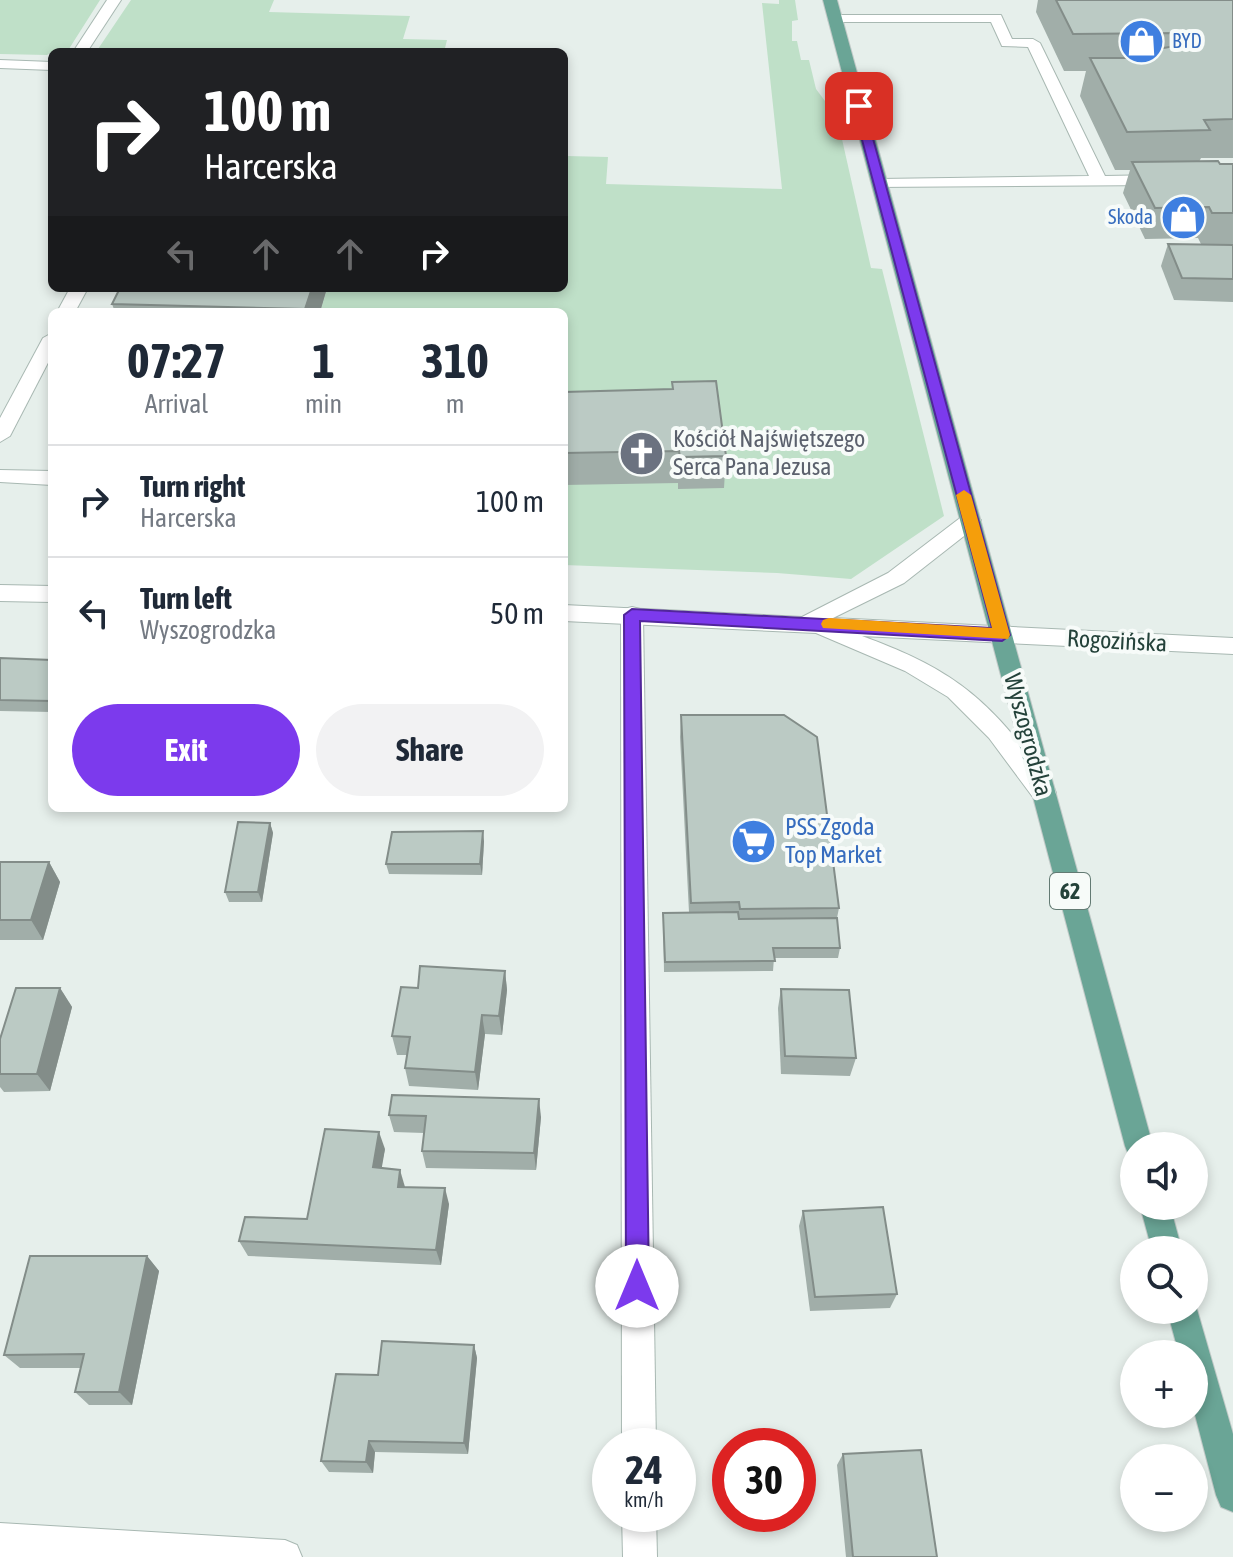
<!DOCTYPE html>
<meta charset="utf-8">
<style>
:root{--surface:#fff;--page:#f2f2f3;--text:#1f2937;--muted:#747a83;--line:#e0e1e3;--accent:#7c3aed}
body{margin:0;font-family:"Asap Condensed",sans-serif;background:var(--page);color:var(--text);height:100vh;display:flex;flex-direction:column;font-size:30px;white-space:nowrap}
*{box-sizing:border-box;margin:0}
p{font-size:26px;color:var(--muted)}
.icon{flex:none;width:44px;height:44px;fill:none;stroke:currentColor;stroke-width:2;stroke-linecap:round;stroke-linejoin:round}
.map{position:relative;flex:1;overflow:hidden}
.side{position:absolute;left:48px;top:308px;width:520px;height:504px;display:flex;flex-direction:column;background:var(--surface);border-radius:12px;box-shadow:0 4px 12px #0003}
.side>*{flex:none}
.hud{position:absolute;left:48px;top:48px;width:520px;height:244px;border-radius:12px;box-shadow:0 4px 12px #0003;background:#202124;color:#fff;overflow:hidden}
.tools{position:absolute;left:1120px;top:1132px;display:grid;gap:16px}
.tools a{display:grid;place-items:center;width:88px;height:88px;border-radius:50%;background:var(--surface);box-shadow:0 4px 12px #0003;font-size:40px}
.speed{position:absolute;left:592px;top:1428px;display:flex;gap:16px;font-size:40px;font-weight:700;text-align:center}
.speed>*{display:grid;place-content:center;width:104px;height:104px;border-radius:50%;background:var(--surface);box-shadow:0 4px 12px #0003;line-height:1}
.speed small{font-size:20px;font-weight:400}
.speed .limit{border:12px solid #d22;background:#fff;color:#111}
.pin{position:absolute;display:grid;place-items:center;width:68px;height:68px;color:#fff;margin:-34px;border-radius:16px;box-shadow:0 4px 12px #0006}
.me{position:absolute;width:88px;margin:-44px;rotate:0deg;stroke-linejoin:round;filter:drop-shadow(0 0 6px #0008)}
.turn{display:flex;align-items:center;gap:28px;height:168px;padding:0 24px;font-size:36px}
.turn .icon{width:104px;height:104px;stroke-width:2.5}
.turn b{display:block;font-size:56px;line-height:68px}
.lanes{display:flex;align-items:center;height:76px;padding:0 24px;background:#0003;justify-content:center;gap:40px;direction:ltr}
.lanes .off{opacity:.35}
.eta{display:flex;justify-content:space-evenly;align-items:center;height:136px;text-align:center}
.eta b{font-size:48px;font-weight:700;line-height:56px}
.cta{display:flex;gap:16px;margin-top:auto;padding:16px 24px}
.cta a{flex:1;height:92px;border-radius:48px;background:var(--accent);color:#fff;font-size:32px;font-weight:700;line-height:92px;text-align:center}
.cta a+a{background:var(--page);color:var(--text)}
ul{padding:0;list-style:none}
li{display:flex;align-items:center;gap:24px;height:112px;padding:0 24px;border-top:2px solid var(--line)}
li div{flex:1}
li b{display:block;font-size:30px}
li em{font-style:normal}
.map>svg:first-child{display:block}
.green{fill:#bfe0c8}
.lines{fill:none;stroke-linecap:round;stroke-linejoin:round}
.service-casing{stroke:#a8b8b2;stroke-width:2}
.minor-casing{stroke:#a8b8b2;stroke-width:2}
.tertiary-casing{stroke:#a8b8b2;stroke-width:2}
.primary-casing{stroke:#c2cac8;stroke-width:2}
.service{fill:#fff;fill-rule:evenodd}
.minor{fill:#fff;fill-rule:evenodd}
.tertiary{fill:#fff;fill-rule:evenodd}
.primary{fill:#6aa596;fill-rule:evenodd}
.wall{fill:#a1aea9}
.shaded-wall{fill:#838d89}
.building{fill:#bbcac4;stroke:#838d89;stroke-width:2}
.route{fill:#7c3aed;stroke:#51269a;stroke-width:2}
.slow{fill:#f59e0b}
.labels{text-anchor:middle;stroke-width:8;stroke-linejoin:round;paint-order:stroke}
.far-shop-label{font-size:20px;fill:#366cbe;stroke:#f7fbf9;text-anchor:start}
.shield{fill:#f7fbf9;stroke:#637a73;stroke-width:2}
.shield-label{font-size:22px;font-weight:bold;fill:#24423a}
.worship-label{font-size:24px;fill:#5b616d;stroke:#f7fbf9;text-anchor:start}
.street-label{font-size:24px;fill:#24423a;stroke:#f7fbf9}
.shop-label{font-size:24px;fill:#366cbe;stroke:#f7fbf9;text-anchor:start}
</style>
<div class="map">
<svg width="1233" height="1557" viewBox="0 0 1233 1557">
<rect width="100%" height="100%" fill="#e6efeb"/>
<g class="green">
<path d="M0,0H100L67,52H52L47,55L0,54Z"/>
<path d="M131,0H274L269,12L410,16L403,39L447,40L444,52H96Z"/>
<path d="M779,0H795L798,20L792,21V41H797L801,60H809L816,89L837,117L871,268L882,269L944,516L851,579L777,573L564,565V312H320L327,288H564V145H568L567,156L608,157L606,184L782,189L762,3L779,4Z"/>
</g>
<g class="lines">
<defs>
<g id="service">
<path d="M835,15H1001L1012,39H1033L1040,43L1105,176L1160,175L1168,180L1160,185L874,187L872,184L880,179L1089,176L1028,47L1002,46L991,22H830L828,19Z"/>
<path d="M0,470L52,471V485L0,482Z"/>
</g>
<g id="minor">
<path d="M107,0H121L87,52H73Z"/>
<path d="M0,60L52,62V70L0,68Z"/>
<path d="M70,288H88L75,312H57Z"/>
<path d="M52,333V355L10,436L0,442V418L43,338Z"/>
<path d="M632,607L640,609L643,615L656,1446H622L621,615L624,609Z"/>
<path d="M622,1514H656L657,1557H623Z"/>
<path d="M0,1523L285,1540L297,1545L302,1557H0Z"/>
</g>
<g id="tertiary">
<path d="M971,513L981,520L978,525L904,583L833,618L1233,638V654L862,636C961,672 991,703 1053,786L1056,793L1053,800L1044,803L1035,800L989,738L948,697L905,671L816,633L564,621V605L802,617L888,573L964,515Z"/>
<path d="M0,585L52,586V602L0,601Z"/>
</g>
<g id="primary">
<path d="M823,0H837L1153,1146H1134V1158L1129,1156L1125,1146Z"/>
<path d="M1140,1206H1170L1182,1250H1152Z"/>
<path d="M1194,1299L1233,1434V1512L1221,1507L1216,1495L1194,1411V1354H1179L1167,1310H1194Z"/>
</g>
</defs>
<use href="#service" class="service-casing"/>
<use href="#minor" class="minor-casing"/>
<use href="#tertiary" class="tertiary-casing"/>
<use href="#primary" class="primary-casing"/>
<use href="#service" class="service"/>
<use href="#minor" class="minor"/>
<use href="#tertiary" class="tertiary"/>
<use href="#primary" class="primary"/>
</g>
<g class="wall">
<path d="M1038,0H1233V158H1201L1199,162L1220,164H1233V244H1201L1198,238L1145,239L1123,193L1130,170H1115L1080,96L1086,71H1064L1036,12Z"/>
<path d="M1168,244L1233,245V302L1174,300L1161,266Z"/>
<path d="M327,288L320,312H115L112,304Z"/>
<path d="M672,382L726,456L724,488L678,489V483L564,485V392L672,389Z"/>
<path d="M0,658L52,660V712L0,711Z"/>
<path d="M681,715L839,908L837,918L840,948L838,958H774L773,971L664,972L663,913L689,912L680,737Z"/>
<path d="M270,823L273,833L262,902H229L225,892Z"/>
<path d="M484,841L482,875L389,874L386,864Z"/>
<path d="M0,862H49L60,882L43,940H0Z"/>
<path d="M505,971L507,990L502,1035L485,1034L478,1090L409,1086L405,1068L407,1055H397L392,1036L418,988Z"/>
<path d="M60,988L72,1007L50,1091L4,1092L0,1087V1074Z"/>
<path d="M781,989L856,1058L850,1076L781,1074L778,1008Z"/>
<path d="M389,1115L541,1117L536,1170L426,1168L422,1151L424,1133L394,1132Z"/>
<path d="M385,1149L381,1168L405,1187L449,1204L441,1265L248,1256L239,1241L307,1219Z"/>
<path d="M803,1211L897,1294L890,1308L810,1311L799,1226Z"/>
<path d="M147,1256L159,1271L132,1405H89L75,1392L81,1368H20L4,1355Z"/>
<path d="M474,1345L477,1358L468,1454L375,1452L373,1473L329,1472L321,1461L378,1375Z"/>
<path d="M843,1454L937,1557H846L837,1465Z"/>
</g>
<g class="shaded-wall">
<path d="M312,288H327L320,312H306L305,309Z"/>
<path d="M270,823L273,833L262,902L258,892Z"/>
<path d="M483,831L484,841L482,875L480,864Z"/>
<path d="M49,862L60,882L43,940L31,920Z"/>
<path d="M505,971L507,990L502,1035L499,1016Z"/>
<path d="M60,988L72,1007L50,1091L37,1074Z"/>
<path d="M482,1015L485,1034L478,1090L475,1072Z"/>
<path d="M539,1099L541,1117L536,1170L534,1153Z"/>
<path d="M379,1132L385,1149L379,1184L373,1167Z"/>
<path d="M400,1170L405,1187H398Z"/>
<path d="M445,1188L449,1204L441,1265L436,1250Z"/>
<path d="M147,1256L159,1271L132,1405L119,1392Z"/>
<path d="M474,1345L477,1358L468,1454L464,1443Z"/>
<path d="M369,1441L375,1452L373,1473L366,1462Z"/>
</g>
<g class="building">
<path d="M1056,0H1233V119L1204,120L1210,130L1127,132L1090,58H1136L1137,53L1185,44L1180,33L1073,34Z"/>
<path d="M1218,161L1220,164H1233V213H1212L1209,207L1155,208L1132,162Z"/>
<path d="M1168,244L1233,245V279L1182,278Z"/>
<path d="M120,288H312L305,309L112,304Z"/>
<path d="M716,381L726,456L680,457L679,451L564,453V392L673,389L672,382Z"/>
<path d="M0,658L52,660V701L0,700Z"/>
<path d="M681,715H784L817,737L839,908L740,909L739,902L691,903Z"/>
<path d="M238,822L270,823L258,892H225Z"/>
<path d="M483,831L480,864H386L392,832Z"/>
<path d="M0,862H49L31,920H0Z"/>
<path d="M738,912L739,919L837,918L840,948H773L775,961L665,962L663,913Z"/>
<path d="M420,966L505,971L499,1016L482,1015L475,1072L405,1068L410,1037L392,1036L401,987L418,988Z"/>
<path d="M16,988H60L37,1074H0V1039Z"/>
<path d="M781,989L849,990L856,1058L785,1056Z"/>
<path d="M392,1095L539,1099L534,1153L422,1151L426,1116L389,1115Z"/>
<path d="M325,1129L379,1132L373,1167L400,1170L398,1187L445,1188L436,1250L239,1241L245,1217L307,1219Z"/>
<path d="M883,1207L897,1294L815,1297L803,1211Z"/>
<path d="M30,1256H147L119,1392H75L84,1354L4,1355Z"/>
<path d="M382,1341L474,1345L464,1443L369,1441L366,1462L321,1461L336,1374L378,1375Z"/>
<path d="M921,1450L937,1557H853L843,1454Z"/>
</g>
<path class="route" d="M859,103L864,106L1010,635L1002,641L640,621L649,1286L646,1294L637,1298L629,1294L626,1286L624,615L632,609L992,628L853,106Z"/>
<path class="slow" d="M964,490L971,495L1010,635L1008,639L823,628L821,624L823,620L829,618L992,628L956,495Z"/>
<defs>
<symbol id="shop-disc" viewBox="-11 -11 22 22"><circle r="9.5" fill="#3f7fe0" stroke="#f7fbf9"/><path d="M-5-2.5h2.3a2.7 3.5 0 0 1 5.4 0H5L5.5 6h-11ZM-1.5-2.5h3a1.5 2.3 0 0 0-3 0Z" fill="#fff"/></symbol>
<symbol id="church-disc" viewBox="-11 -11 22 22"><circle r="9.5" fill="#6b7280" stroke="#f7fbf9"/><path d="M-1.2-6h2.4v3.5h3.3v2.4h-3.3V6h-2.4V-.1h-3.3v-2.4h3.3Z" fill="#fff"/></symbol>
<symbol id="supermarket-disc" viewBox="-11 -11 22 22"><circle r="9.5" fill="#3f7fe0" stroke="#f7fbf9"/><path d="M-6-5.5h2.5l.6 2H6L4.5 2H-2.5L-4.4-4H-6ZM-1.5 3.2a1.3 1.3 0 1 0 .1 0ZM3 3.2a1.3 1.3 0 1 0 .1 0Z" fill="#fff"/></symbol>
</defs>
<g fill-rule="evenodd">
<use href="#shop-disc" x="1116" y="16" width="51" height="51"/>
<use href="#shop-disc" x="1158" y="192" width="51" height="51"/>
<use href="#church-disc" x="616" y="428" width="51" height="51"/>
<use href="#supermarket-disc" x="728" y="816" width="51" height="51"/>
</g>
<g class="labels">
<g class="far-shop-label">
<text x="1172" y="48">BYD</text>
<text x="1153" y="224" text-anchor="end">Skoda</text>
</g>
<rect class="shield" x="1050" y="873" width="40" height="36" rx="6"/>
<g class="shield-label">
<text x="1070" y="899">62</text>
</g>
<g class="worship-label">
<text x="673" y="447">Kościół Najświętszego<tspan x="673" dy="28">Serca Pana Jezusa</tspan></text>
</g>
<g class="street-label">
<text transform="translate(1117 641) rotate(3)" y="8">Rogozińska</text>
<text transform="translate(1028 735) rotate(75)" y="8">Wyszogrodzka</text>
</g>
<g class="shop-label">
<text x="785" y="835">PSS Zgoda<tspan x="785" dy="28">Top Market</tspan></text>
</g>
</g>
</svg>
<div class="tools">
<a><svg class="icon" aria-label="sound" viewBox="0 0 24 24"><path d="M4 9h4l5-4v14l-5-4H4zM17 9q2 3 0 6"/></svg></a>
<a><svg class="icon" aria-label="search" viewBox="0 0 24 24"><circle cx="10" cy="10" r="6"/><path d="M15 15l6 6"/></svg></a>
<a>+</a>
<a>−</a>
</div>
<div class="speed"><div>24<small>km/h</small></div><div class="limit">30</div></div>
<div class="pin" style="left:859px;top:106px;background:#d93025"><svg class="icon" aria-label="arrive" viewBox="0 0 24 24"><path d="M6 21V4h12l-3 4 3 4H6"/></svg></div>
<svg class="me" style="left:637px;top:1286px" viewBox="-20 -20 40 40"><circle r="19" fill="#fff"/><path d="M0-13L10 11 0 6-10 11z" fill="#7c3aed"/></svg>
<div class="hud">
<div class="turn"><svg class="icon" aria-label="right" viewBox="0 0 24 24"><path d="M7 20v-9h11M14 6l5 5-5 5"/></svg><div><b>100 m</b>Harcerska</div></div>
<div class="lanes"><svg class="icon off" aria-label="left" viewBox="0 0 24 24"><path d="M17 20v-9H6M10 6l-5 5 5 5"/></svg><svg class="icon off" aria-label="ahead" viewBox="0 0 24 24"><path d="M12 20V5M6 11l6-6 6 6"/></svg><svg class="icon off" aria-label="ahead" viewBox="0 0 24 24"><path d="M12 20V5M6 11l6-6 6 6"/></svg><svg class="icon" aria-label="right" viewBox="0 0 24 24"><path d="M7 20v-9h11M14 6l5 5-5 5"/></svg></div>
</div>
<section class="side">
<div class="eta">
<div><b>07:27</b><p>Arrival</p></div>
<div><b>1</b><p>min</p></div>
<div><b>310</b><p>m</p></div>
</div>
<ul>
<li><svg class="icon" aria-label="right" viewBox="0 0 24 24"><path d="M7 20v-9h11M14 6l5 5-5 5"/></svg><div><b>Turn right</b><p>Harcerska</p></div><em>100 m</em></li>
<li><svg class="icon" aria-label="left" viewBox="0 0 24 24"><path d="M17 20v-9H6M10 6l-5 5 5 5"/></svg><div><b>Turn left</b><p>Wyszogrodzka</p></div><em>50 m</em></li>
</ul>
<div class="cta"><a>Exit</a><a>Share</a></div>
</section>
</div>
